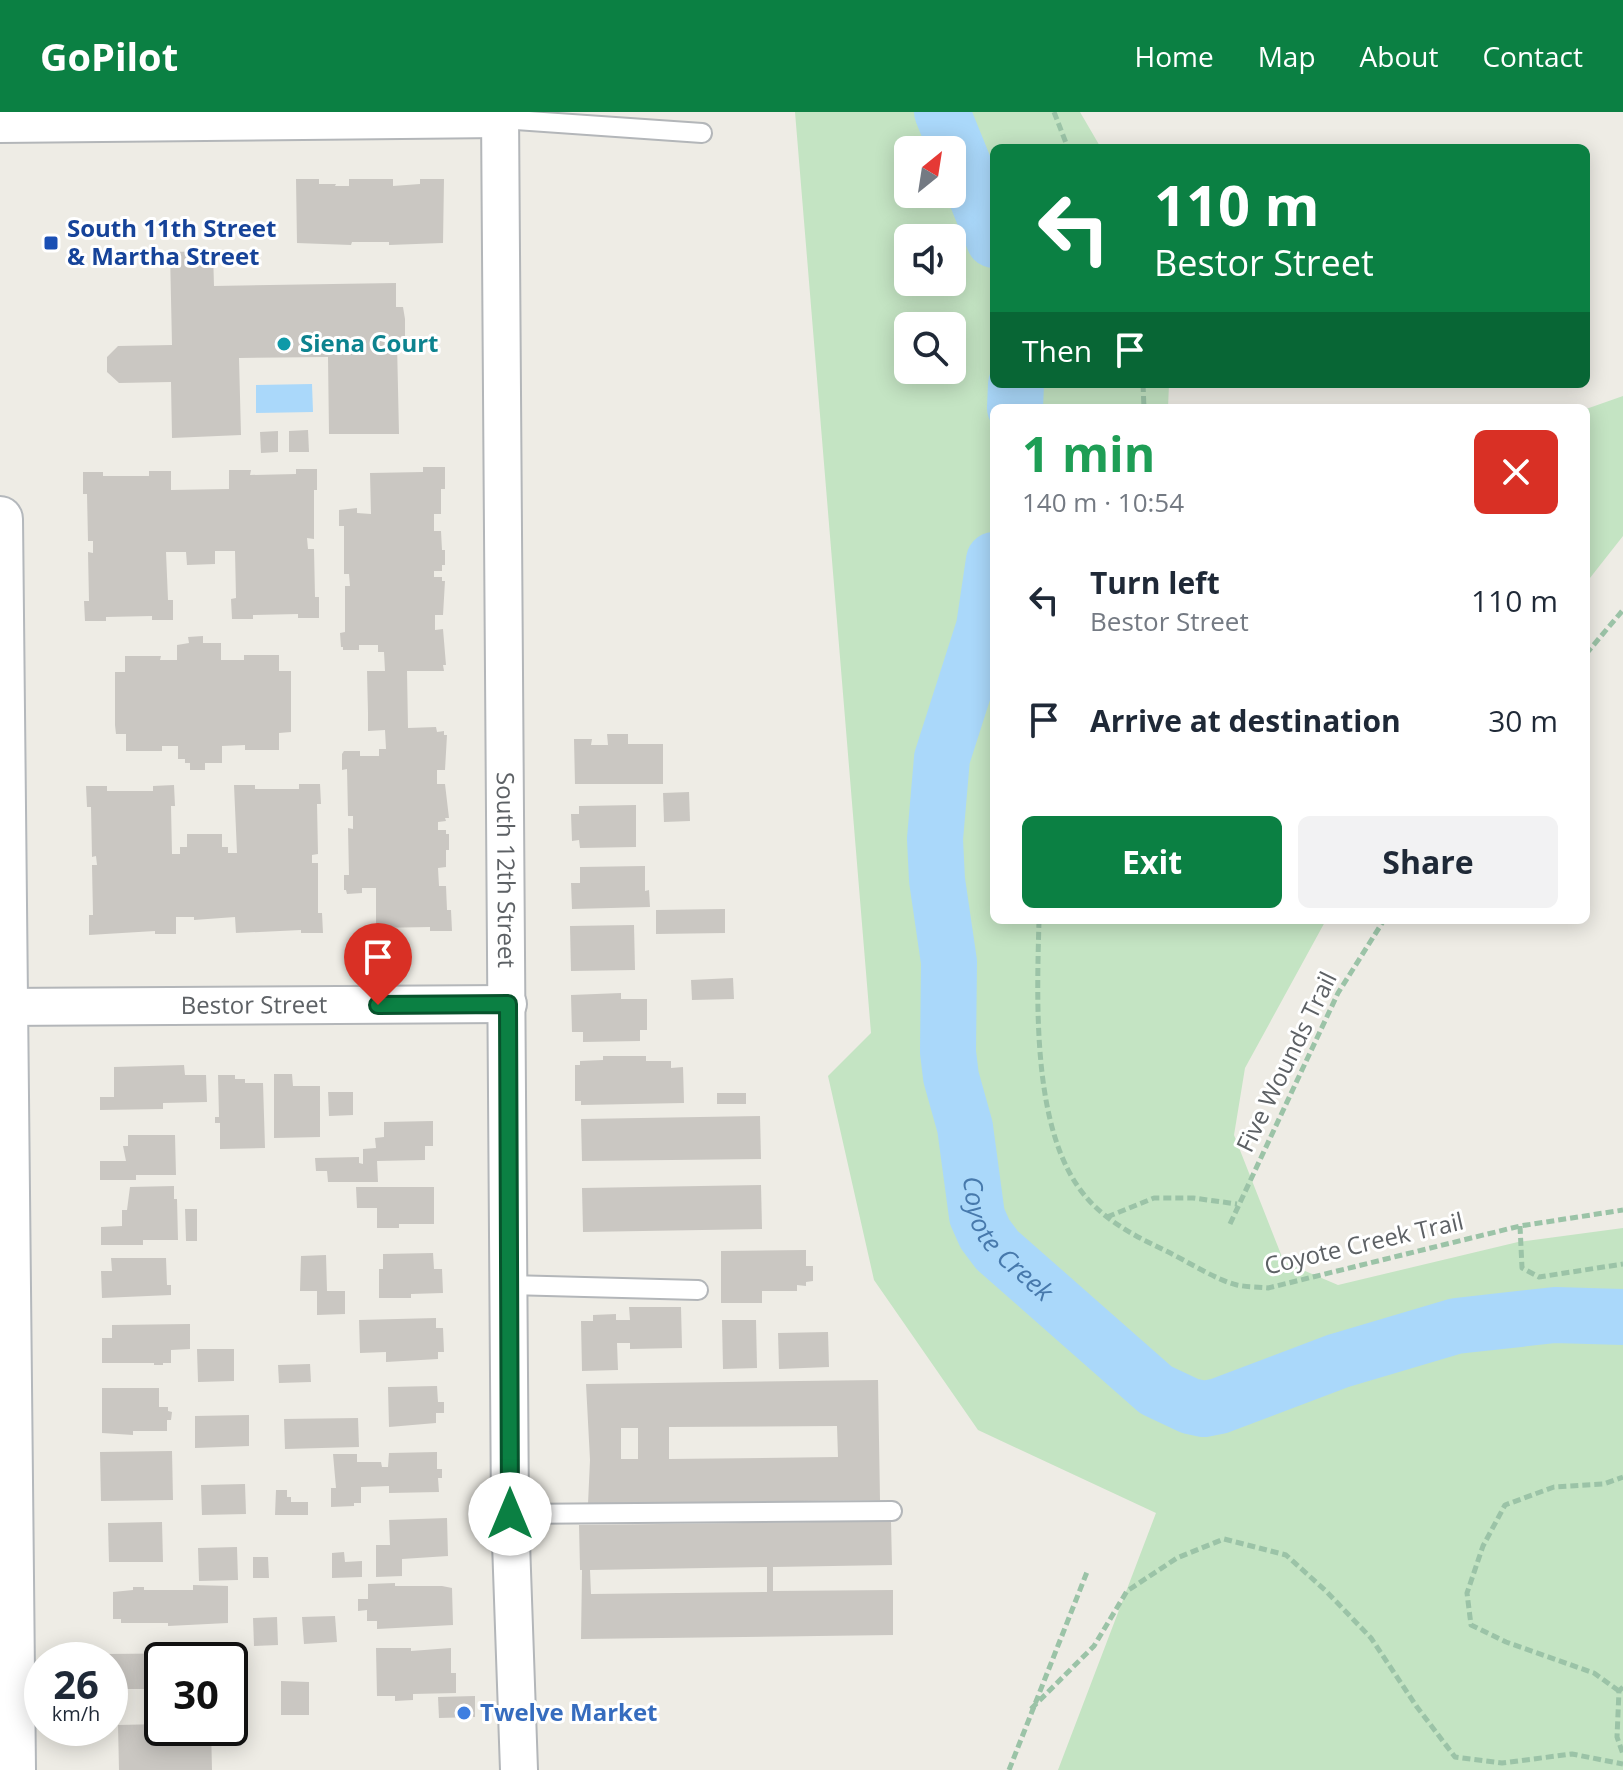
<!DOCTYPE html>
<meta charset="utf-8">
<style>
:root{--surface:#fff;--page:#f2f2f3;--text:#1f2937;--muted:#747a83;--accent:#0b8043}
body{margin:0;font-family:"Open Sans",sans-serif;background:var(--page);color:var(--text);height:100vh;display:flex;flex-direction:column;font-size:30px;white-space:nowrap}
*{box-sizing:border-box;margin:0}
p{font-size:26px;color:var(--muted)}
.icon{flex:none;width:44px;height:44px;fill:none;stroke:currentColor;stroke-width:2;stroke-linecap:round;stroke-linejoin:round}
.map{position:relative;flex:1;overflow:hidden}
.drawer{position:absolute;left:990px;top:292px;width:600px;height:520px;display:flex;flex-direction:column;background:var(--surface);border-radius:12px;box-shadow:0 4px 20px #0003}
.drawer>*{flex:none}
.hud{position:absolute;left:990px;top:32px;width:600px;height:244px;border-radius:12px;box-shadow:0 4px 20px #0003;background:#0b8043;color:#fff;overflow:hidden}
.needle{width:52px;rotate:30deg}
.tools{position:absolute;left:894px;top:24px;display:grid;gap:16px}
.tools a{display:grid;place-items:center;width:72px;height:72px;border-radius:12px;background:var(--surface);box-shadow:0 4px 20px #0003;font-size:40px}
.speed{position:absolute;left:24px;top:1530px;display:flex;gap:16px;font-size:40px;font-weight:700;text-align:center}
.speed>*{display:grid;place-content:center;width:104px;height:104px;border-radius:50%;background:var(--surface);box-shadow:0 4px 20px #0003;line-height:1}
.speed small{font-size:20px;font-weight:400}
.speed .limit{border:4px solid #111;border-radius:12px;background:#fff;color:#111}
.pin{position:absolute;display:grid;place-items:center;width:68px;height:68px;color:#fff;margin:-82px -34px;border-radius:50% 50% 50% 0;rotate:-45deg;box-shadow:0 0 8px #0007}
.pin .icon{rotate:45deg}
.me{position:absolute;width:88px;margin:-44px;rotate:0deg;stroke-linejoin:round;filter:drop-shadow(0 0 6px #0008)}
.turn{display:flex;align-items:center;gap:28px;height:168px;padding:0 32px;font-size:36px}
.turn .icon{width:104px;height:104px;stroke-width:2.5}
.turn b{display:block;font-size:56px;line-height:68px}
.then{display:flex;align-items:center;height:76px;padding:0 32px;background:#0003;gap:16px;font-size:30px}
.round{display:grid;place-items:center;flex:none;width:84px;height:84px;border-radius:12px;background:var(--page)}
.headline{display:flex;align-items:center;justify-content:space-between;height:136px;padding:0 32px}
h1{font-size:48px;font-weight:700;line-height:60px;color:#1e9e55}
.cta{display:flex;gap:16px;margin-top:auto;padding:16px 32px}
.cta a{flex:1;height:92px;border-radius:12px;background:var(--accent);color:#fff;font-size:32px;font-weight:700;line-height:92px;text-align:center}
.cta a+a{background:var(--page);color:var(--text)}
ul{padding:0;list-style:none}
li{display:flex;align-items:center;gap:24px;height:120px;padding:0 32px}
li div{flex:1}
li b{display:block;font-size:30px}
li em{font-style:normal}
header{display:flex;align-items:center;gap:48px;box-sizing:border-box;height:112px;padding:0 40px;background:var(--accent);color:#fff}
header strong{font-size:38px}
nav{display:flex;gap:44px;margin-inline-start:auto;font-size:28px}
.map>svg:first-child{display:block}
.green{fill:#c4e4c3;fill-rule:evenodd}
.water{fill:#aad8fa}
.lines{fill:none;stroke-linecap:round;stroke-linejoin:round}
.river{stroke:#aad8fa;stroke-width:56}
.building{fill:#cac7c2;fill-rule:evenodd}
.lane-casing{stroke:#b3b6b9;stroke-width:22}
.street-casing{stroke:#b3b6b9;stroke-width:40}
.secondary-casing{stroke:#b4b8bc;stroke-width:48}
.path{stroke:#9bc3a7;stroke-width:5;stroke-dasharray:8 4;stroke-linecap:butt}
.lane{stroke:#fff;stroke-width:18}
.street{stroke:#fff;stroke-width:36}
.secondary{stroke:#fff;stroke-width:44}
.route-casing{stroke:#07532c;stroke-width:20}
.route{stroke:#0b8043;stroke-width:14}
.transit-dot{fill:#1a4fb4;stroke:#fff;stroke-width:3}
.culture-dot{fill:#0f9aa8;stroke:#fff;stroke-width:3}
.shop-dot{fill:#3f7fe0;stroke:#fff;stroke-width:3}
.labels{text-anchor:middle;stroke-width:6;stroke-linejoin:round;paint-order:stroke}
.transit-label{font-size:24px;font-weight:bold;fill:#164399;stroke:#fff;text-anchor:start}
.culture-label{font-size:24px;font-weight:bold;fill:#0d838f;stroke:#fff;text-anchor:start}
.street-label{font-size:24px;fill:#5d6165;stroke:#fff}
.shop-label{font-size:24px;font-weight:bold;fill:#366cbe;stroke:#fff;text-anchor:start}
.water-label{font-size:26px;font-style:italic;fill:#4779ac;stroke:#fff}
</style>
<header>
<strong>GoPilot</strong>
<nav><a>Home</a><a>Map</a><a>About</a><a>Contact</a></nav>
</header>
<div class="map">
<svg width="1623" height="1658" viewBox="0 0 1623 1658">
<rect width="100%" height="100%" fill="#eeece5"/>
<g class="green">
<path d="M795,0H1080L1101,36H994V272H1169L1168,296H994V808H1326L1245,956L1234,1023L1284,1150L1338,1173L1518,1130L1623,1116V1658H1058L1156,1401L978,1318L874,1168L828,964L871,921ZM908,38H952V82H908ZM908,126H952V170H908ZM908,214H952V258H908Z"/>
<path d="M1623,284V424L1586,471V297Z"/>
</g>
<path class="water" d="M312,272L313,300L256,301V273Z"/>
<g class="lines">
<g class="river">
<path d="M942,0L994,128"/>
<path d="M1015,296L1016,272"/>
<path id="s1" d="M994,448L984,515L942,646L935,727L937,768L949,850L948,940L951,965L965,1015L977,1104L985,1122L997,1138L1156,1278L1190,1294L1204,1297L1219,1294L1338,1249L1456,1214L1555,1203L1623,1205"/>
</g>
</g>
<g class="building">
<path d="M296,67H319V72H336L335,74H349V67H393V74L420,72V67H444L443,131L389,133V130H352L351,133L297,131Z"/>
<path d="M213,139L214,174L396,171V195H403L405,207V231H397L399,322H329L328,245L239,246L241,323L172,326L171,270L119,271L107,260V245L118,234L172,233L170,140Z"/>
<path d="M308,318L309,340H289V319Z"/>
<path d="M278,319V340L261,341L260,320Z"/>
<path d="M423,355H445V377H441V402H434V419H441L442,438H445V453H442V459H434V465H442V469H445L443,503H435V518L443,517L446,553H443L444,559H407L408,616L436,615L437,620L444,619V623H447L445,658H437V672H445L449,706H445L446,709L438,710V718H446V722H449V738H446V755L438,756L439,774H446L447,798H451L452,819H430V815L376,816V776H362V781L347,782L346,778H344V763H349L348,716L353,717V704H348L347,657L342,658V642L344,639H360V644H379V637H386L385,618L368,619V601L367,559H385L384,540H378V533H359V538H343V535H341L340,521L345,520V474H350L349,462H344V414H339V398L357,396V401L371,402L370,361L423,360Z"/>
<path d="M296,357H317V378H314V427L307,426L308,437H314L315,485H319V506H298V502L253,503V507H232L231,487L236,486L235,439H215V452L187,453L186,440H166L168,488H173V508H152V504L106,505V509H85L84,489H89L88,440L93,441V429H88L87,382H83V360H103V364H149V359H171V378L229,377V358H251L250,363L296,362Z"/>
<path d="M203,524V531H221V548H244V543H279V559H291V620L279,621V638H245V633L222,634V651H205V658H190V651H185V647H178V634H162V639H126V622H116L115,613V560H125V544H161L160,548H177V533L189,531L188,525Z"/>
<path d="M607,622H628V632H663V672H575L574,627H592L591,633H608Z"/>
<path d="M299,672H320L321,692H317L318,742L312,743V751H318V801H322L323,821H301V818L236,821L235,805L194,808V805H176V822H155V819L89,823V803H93L92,753H97L96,744L92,745L91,695H87L86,674H107V679H153V674L174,673L175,694H171L172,742H180V735H187V722H222V735H228V741H237L234,673H255V677H299Z"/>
<path d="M689,680L690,709L664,710L663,681Z"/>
<path d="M636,693V735L580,736L579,728L572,729L571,702H579V694Z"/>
<path d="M645,754V779L649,778L650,795L572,797L571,771H580V755Z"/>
<path d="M725,797V821L656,822V798Z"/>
<path d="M634,813L635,858L571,859L570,814Z"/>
<path d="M733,866L734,887L692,888L691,868Z"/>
<path d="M621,881V887H647V918H640V929L583,930V920H572L571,883Z"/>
<path d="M603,944H646V949H671V956L683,955L684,991L581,993V989H575V953H580V949L603,948Z"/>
<path d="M184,953L185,963H206L207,990L163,991V997L100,998V985H114V955Z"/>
<path d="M274,962H292L293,974H320V1025L274,1026Z"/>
<path d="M218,963H235V967H245V971H263L265,1036L220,1037V1011H215V1005H219Z"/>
<path d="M328,980H353V1003L329,1004Z"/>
<rect x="717" y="981" width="29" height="11"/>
<path d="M760,1004L761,1047L582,1049L581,1007Z"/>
<path d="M433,1009V1034H425V1048L377,1049L378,1070H328L327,1059H316L315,1046L359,1045V1051L363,1052V1037L376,1036L375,1026L384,1025V1010Z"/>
<path d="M128,1023H175L176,1063H136V1068H100V1049H126L123,1034H128Z"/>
<path d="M761,1073L762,1117L583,1120L582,1076Z"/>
<path d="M174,1074V1087H177L178,1128H143V1133H101V1115L122,1114V1098H127L130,1075Z"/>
<path d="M356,1075H434V1112H399V1116H377V1096H357Z"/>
<path d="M185,1097H197V1129H186Z"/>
<path d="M806,1138V1154H813V1169L806,1170V1174L797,1173V1179H762V1191H721V1139Z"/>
<path d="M433,1141L434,1157H442L443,1181L411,1182V1186H379V1157H383V1142Z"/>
<path d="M326,1143L327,1179H345V1202L317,1203V1179H300L301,1144Z"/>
<path d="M111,1146H166L167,1173H171V1183L102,1186L101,1159H112Z"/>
<path d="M629,1195H681L682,1236L630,1237V1231H617L618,1258L582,1259L581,1209H593V1203L616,1202V1208H630Z"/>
<path d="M436,1206V1216H443L444,1240H438V1247L386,1250V1240L360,1241L359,1208Z"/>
<path d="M722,1208H756L757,1256L723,1257Z"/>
<path d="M190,1212V1237L171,1238V1251H163V1253H154V1251H102V1226H112V1213Z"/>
<path d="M828,1220L829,1255L779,1257L778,1221Z"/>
<path d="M197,1237H234V1269L198,1270Z"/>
<path d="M310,1252L311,1270L279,1271L278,1253Z"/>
<path d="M878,1268L880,1388L588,1392L590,1348L586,1272ZM837,1314L838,1345L669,1347V1315ZM621,1316H638V1347H621Z"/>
<path d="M437,1274L438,1290H444V1301H436V1311L389,1315L388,1275Z"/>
<path d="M102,1276H159V1295H168V1299L172,1300L171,1308H167V1319H133V1323L102,1321Z"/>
<path d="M249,1303V1334L195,1336V1304Z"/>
<path d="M358,1306L359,1335L285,1337L284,1307Z"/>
<path d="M172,1339L173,1388L101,1389L100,1340Z"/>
<path d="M437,1340V1357H442V1366H438L439,1380L389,1381V1374L361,1375V1391H354V1394L331,1395V1376H336L333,1342H357V1350H381L382,1355H388L389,1341Z"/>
<path d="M245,1372L246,1402L202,1403L201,1373Z"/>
<path d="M276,1378H287V1385H291V1390H308V1403H275Z"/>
<path d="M447,1406L448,1444L402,1447V1464L376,1465V1433H390L389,1408Z"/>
<path d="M891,1409L892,1453L773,1455V1479L893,1478V1523L581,1527L582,1458H580L579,1413ZM767,1455V1480L591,1482L590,1458Z"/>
<path d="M162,1410L163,1450H109L108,1411Z"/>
<path d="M237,1435L238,1468L199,1469L198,1436Z"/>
<path d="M344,1440L345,1450L362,1449V1465L332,1466V1441Z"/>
<path d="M253,1445H268L269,1466H253Z"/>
<path d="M395,1471V1474H442L452,1476L453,1513L377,1517V1509H367V1498L358,1499V1487H368V1472Z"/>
<path d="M193,1473L228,1474V1511L168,1514V1511H121V1507H113V1480L133,1478V1475H144V1478H193Z"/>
<path d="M335,1504L337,1530L304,1532L302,1505Z"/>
<path d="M277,1505L278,1533L254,1534L253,1506Z"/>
<path d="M376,1536H411V1539L451,1536V1561H456V1581L413,1582V1588L395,1589V1584H377Z"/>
<path d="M209,1541V1548H162V1577H110V1548H105V1542Z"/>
<path d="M281,1569L309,1570V1603H281Z"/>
<path d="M475,1584V1605L439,1606L438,1585Z"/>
<path d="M162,1612V1616H211L212,1658H119L118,1613Z"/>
</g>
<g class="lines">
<defs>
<g id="lane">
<path d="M500,7L702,21"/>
<path d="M509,1173L698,1178"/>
<path d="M510,1402L892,1399"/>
</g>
<g id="street">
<path id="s2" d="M500,0L510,1402L519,1658"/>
<path d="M0,12L500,7"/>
<path id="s3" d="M0,895L508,892"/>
</g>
<path id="secondary" d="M0,407L13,1658"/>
</defs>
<use href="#lane" class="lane-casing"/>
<use href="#street" class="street-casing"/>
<use href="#secondary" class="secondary-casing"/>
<g class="path">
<path d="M1054,0L1068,36"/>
<path d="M1143,272L1144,296"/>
<path d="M1586,542L1623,498"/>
<path d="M1039,808C1037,888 1031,1021 1086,1085C1107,1110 1137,1125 1166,1139C1187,1149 1216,1168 1237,1173C1247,1175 1258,1175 1268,1176L1520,1114L1623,1098"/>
<path d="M1107,1105L1154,1086H1193L1237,1092"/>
<path d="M1230,1112L1338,881L1384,808"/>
<path d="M1520,1114L1522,1156L1539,1165L1623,1152"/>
<path d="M1623,1575L1619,1579L1617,1625L1623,1642"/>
<path d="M1619,1579L1594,1561L1506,1530L1471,1513L1467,1481L1483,1434L1505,1393L1554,1375L1604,1372L1623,1365"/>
<path d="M1031,1597L1094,1534L1127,1479L1177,1446L1224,1427L1286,1443L1326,1479L1371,1526L1417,1595L1455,1645L1502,1651L1572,1642L1623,1652"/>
<path d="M1009,1658L1087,1460"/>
</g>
<use href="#lane" class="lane"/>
<use href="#street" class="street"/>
<use href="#secondary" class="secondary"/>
</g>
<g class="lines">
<defs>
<path id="route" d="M378,893L508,892L510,1402"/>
</defs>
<use href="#route" class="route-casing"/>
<use href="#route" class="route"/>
</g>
<rect class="transit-dot" x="43" y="123" width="16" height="16" rx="4"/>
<circle class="culture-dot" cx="284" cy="232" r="8"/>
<circle class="shop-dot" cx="464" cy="1601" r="8"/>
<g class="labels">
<g class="transit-label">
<text x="67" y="125">South 11th Street<tspan x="67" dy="28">&amp; Martha Street</tspan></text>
</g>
<g class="culture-label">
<text x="300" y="240">Siena Court</text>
</g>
<g class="street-label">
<text dy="8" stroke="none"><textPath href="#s2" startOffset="758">South 12th Street</textPath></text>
<text dy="8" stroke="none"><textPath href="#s3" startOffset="254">Bestor Street</textPath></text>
<text transform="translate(1287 950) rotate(-64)" y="8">Five Wounds Trail</text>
<text transform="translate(1364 1132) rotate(-13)" y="8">Coyote Creek Trail</text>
</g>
<g class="shop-label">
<text x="480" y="1609">Twelve Market</text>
</g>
<g class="water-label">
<text dy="9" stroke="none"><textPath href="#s1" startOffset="702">Coyote Creek</textPath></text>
</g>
</g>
</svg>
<div class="tools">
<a><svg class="needle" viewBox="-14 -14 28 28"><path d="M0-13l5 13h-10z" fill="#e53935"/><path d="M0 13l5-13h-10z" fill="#747a83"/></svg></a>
<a><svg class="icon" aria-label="sound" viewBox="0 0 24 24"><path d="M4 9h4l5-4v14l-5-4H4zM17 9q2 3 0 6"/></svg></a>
<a><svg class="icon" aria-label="search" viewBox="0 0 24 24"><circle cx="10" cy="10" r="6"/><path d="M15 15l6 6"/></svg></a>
</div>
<div class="speed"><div>26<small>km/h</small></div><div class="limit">30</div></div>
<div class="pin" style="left:378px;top:893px;background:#d93025"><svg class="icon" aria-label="arrive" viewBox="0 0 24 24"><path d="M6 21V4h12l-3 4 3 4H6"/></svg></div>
<svg class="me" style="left:510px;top:1402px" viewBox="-20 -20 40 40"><circle r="19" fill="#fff"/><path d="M0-13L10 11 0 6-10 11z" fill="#0b8043"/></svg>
<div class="hud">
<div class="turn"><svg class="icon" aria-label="left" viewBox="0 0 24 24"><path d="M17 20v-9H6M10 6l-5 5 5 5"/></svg><div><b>110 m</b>Bestor Street</div></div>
<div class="then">Then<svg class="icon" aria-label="arrive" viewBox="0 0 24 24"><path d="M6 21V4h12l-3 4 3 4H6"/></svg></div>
</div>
<section class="drawer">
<div class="headline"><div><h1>1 min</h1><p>140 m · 10:54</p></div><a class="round" style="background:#d93025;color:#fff"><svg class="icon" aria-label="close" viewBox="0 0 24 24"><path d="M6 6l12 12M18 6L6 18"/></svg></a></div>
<ul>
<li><svg class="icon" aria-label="left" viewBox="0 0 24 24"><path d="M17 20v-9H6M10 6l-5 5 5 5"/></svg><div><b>Turn left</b><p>Bestor Street</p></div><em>110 m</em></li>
<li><svg class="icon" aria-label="arrive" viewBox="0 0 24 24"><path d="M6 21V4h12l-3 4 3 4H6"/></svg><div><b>Arrive at destination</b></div><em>30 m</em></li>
</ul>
<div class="cta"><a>Exit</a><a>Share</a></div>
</section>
</div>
